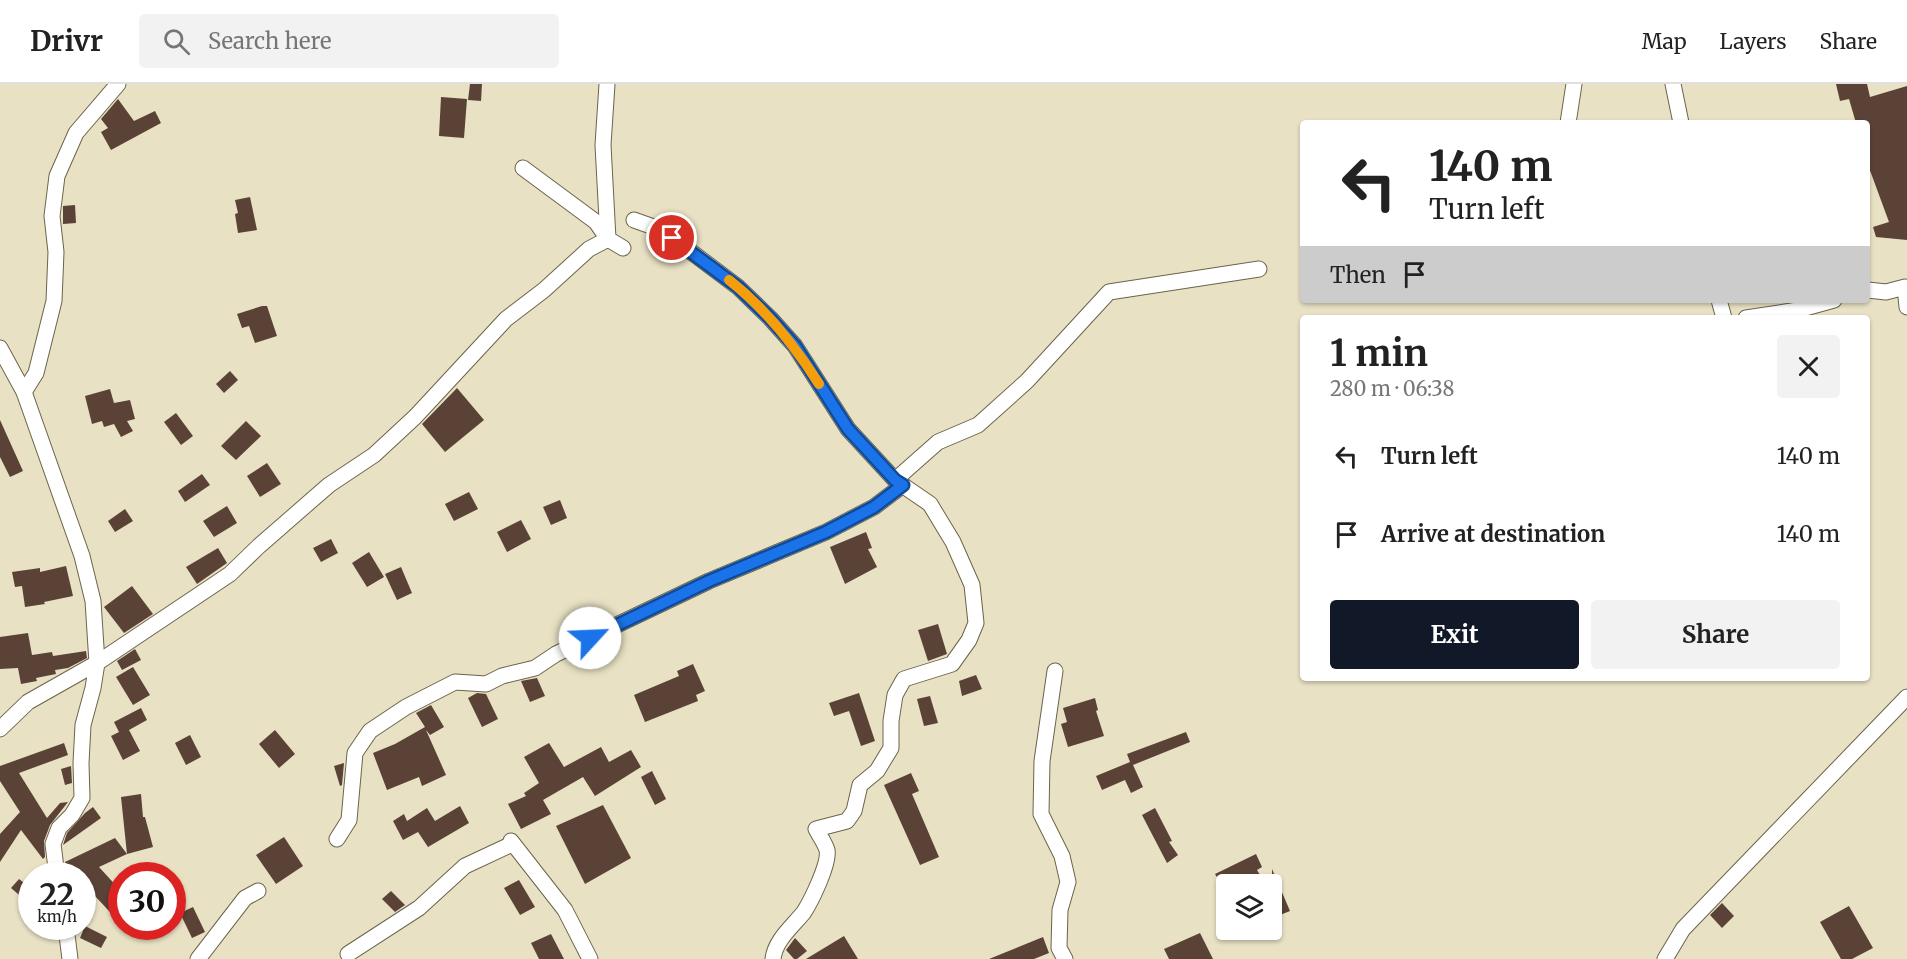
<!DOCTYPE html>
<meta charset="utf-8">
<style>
:root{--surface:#fff;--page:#f2f2f2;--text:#222;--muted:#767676;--line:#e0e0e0;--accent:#111827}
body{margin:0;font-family:Merriweather,serif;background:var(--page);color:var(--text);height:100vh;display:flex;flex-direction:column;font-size:22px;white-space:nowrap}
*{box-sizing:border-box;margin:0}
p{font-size:20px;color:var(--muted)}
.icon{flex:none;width:33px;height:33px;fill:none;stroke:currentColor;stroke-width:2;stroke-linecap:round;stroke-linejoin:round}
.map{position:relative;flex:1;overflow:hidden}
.sheet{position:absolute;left:1300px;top:231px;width:570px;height:366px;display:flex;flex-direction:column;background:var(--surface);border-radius:6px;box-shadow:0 2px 4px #0004}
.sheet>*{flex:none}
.banner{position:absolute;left:1300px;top:36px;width:570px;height:183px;border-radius:6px;box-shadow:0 2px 4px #0004;background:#fff;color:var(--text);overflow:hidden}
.tools{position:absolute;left:1216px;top:790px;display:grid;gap:12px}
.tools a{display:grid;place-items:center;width:66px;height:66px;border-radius:6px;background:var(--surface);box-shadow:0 2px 4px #0004;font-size:30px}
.speed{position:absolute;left:18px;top:778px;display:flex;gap:12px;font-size:30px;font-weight:700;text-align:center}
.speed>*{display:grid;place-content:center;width:78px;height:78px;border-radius:50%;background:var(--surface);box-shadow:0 2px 4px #0004;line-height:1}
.speed small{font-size:15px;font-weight:400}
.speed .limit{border:9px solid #d22;background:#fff;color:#111}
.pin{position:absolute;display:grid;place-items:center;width:51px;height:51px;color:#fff;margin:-26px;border:3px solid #fff;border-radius:50%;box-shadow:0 2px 6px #0007}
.me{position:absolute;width:66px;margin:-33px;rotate:65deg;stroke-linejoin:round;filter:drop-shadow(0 0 4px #0008)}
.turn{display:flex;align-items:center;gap:21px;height:126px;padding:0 30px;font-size:27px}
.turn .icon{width:78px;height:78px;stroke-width:2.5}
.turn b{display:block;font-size:42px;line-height:51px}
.then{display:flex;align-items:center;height:57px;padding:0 30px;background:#0003;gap:12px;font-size:22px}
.round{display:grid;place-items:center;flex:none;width:63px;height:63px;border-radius:6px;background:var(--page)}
.summary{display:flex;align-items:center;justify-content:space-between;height:102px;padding:0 30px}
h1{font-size:36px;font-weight:700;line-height:45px}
.button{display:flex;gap:12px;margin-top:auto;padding:12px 30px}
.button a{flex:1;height:69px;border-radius:6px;background:var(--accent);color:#fff;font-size:24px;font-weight:700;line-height:69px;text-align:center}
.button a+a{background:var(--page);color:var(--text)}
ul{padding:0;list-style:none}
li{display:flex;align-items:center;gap:18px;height:78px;padding:0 30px}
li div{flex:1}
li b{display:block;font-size:22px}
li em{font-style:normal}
header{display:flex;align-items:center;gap:36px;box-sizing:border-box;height:84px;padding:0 30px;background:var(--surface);border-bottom:2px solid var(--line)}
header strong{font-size:28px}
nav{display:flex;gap:33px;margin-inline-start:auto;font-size:21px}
.search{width:420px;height:54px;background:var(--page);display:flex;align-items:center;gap:15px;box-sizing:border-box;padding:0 21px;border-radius:6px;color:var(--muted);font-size:22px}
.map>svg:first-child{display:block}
.building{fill:#5b4237}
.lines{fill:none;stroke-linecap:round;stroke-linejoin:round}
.street-casing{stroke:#6a644a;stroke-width:17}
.street{stroke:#fff;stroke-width:15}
.route-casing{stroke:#114b97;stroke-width:15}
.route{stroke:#1a73e8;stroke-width:10}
.slow{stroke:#f59e0b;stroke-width:10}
</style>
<header>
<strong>Drivr</strong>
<div class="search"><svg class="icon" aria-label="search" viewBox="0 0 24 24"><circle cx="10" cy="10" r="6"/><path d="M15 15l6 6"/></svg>Search here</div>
<nav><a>Map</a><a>Layers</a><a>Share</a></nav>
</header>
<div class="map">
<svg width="1907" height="875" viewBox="0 0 1907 875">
<rect width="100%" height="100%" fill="#e8e1c4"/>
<g class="building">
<path d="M470,0H482L481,17L468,16Z"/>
<path d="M1836,0H1867L1870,13L1907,2V156L1876,153L1873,143L1889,138L1868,81V39H1856L1849,15L1840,17Z"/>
<path d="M441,13L467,15L464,54L439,52Z"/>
<path d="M118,15L134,37L155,27L161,39L111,66L101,48L108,44L101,35Z"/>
<path d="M250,113L257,146L238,149L235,130L238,129L235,116Z"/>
<path d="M75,121L76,139L63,140V122Z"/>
<path d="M262,222H267L277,252L255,259L249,242L242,244L237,230Z"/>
<path d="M230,287L238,296L224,309L216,300Z"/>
<path d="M457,304L484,336L445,368L422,340Z"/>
<path d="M110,305L114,319L130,316L135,335L127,337L133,347L121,353L114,340L104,343L102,337L92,340L85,312Z"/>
<path d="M176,329L193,352L181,361L164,338Z"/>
<path d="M0,336L23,387L10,393L0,373Z"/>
<path d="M246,337L261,352L236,376L221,362Z"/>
<path d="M267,379L281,400L260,413L247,392Z"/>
<path d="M202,390L210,401L185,418L178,407Z"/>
<path d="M469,408L478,425L454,437L445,420Z"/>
<path d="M560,416L567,434L551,441L543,423Z"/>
<path d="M227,422L237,439L214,453L203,437Z"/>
<path d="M125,425L133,437L115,448L108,437Z"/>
<path d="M521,436L531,455L507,468L497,448Z"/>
<path d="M866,448L872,464L868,465L877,483L845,500L830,463Z"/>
<path d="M331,455L338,469L321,478L313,464Z"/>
<path d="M218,464L227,479L197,500L186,483Z"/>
<path d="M369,468L384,493L367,503L352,479Z"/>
<path d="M66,482L73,512L44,518L45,520L25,523L22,502L15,503L12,488L40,484V488Z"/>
<path d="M401,483L412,509L397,516L385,490Z"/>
<path d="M132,502L153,530L124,549L104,523Z"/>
<path d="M938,540L947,570L928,577L918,546Z"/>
<path d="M28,549L32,571L52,568L53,572L86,567L87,574L68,584L55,586L56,590L36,594L37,597L21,600L18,584L0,585V553Z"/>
<path d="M135,565L141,576L122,586L117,577Z"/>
<path d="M693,580L705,607L696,611L698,617L645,638L634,611L679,592L677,587Z"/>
<path d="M133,583L150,611L133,621L116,593Z"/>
<path d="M976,591L982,605L962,612L959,597Z"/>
<path d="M537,594L545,612L530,618L521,597Z"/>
<path d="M477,609L486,610L498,635L482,643L468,614Z"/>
<path d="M859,609L875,657L861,662L849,627L834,632L829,619Z"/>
<path d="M930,612L938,639L924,642L917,615Z"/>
<path d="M1095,614L1098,626L1096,627L1104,652L1068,663L1061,640L1067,638L1063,624Z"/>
<path d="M431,621L444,643L430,651L426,646L446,691L422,702L419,693L387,706L373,669L395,660L425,643L416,629Z"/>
<path d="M141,624L147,636L129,646L140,667L123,676L111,652L119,648L114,638Z"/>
<path d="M275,646L295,670L279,684L259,660Z"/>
<path d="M1186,648L1190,658L1133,681L1143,703L1131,709L1125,696L1102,706L1096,692L1130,678L1127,670Z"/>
<path d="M190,651L201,673L186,681L175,659Z"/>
<path d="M64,659L68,671L19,689L47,734L60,719L68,718L50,741L44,757L45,773L43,775L21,746L0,778V750L20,728L0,697V682Z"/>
<path d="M549,659L564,683L601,663L609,678L631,666L641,683L595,712L583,693L543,716L551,730L521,745L508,720L526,712L524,709L539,699L524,673Z"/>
<path d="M344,679L342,701L340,702L334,682Z"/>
<path d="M71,682L72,699L65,701L61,685Z"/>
<path d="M652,687L666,715L655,721L641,693Z"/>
<path d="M911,689L919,707L912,710L939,773L920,781L884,701Z"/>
<path d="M141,710L143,733H145L153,763L127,770L121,713Z"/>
<path d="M603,721L631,774L585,800L556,742Z"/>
<path d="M460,722L469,739L428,763L418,748L403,756L393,737L404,730L407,737L427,724L435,737Z"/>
<path d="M93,723L101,734L63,761L67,749L85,729Z"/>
<path d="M1155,724L1172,757L1169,758L1178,771L1167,779L1142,731Z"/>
<path d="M284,753L303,782L276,800L256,771Z"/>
<path d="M115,754L127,770L99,783L120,806L115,811L122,822V841L82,798V792H67L65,778Z"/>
<path d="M1256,770L1262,783L1257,786L1266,801H1227V803H1223L1215,790Z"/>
<path d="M1272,785L1290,827L1275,833L1272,825Z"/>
<path d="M19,795L32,805V822L11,804Z"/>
<path d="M519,796L535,823L520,831L504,804Z"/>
<path d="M391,807L405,821L395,828L382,815Z"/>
<path d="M1722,819L1734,832L1722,844L1710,831Z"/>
<path d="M1849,822L1873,864L1852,875H1841L1820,838Z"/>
<path d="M193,823L205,848L192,854L180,829Z"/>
<path d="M85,842L107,853L101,864L80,854Z"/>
<path d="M1200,849L1213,875H1169L1164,865Z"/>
<path d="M551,850L564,875H539L531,859Z"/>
<path d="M844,852L858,875H806Z"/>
<path d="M1043,853L1049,869L1034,875H989Z"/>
<path d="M795,854L807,867L797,875H794L786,866Z"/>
</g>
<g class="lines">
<defs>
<g id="street">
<path d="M607,0L603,61L608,155"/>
<path d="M1673,0L1681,39"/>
<path d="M1568,39L1574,0"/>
<path d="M523,84L596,138L608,155"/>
<path d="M634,136L662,146L738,203L770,234L795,262L848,345L895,396L930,420L953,458L972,501L976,539L969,556L952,580L904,595L895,611L891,637V664L877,687L860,701L854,727L847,737L816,745C819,751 825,759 827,766C830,779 811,817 804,828C793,842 775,856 773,875"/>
<path d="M1868,206L1886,208L1905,203L1907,223"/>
<path d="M1719,216L1724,234"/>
<path d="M1746,234L1798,226L1834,216"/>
<path d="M0,264L24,308L82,472L93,517L97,579L93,604L83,641L81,679L82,714L72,731L59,744L53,760L57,792"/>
<path d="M24,308L36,289L54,217L56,168L52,132L57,92L76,49L118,0"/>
<path d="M895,396L938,358L978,341L1027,297L1109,208L1259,185"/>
<path d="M1055,587L1042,677L1041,730L1062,772L1068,798L1060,826L1059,864L1065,875"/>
<path d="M0,645L28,618L97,579L230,490L259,462L329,401L374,371L415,333L506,235L544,206L589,165L608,155L623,164"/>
<path d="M337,755L349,736L355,669L370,647L406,623L455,598L486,600L502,592L535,584L556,570L709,497L826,448L874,423L903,401"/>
<path d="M511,757L565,826L590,875"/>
<path d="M66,843L70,875"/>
<path d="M348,870L419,824L465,782L512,760"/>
<path d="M198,875L245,814L258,807"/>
<path d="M1665,875L1683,845L1907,613"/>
</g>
</defs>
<use href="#street" class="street-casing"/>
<use href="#street" class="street"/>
</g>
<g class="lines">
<defs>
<path id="route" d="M590,554L709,497L826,448L874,423L903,401L895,396L848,345L795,262L770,234L738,203L672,154"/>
</defs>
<use href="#route" class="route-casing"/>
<use href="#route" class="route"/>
<path class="slow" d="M729,196C766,225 795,262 819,300"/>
</g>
</svg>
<div class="tools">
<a><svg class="icon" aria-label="layers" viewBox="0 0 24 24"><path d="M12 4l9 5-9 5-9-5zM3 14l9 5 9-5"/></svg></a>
</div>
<div class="speed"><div>22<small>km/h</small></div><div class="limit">30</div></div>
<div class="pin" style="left:672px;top:154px;background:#d93025"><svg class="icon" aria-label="arrive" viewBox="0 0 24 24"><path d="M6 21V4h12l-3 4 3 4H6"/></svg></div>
<svg class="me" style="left:590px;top:554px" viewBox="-20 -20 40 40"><circle r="19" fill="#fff"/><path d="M0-13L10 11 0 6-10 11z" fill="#1a73e8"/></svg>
<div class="banner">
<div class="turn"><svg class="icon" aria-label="left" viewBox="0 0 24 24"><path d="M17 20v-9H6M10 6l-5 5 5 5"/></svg><div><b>140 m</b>Turn left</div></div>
<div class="then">Then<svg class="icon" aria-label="arrive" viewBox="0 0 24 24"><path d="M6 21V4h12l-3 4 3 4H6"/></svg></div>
</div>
<section class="sheet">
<div class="summary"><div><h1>1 min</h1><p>280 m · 06:38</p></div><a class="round"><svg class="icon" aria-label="close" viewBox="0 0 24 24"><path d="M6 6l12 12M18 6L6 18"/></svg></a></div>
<ul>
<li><svg class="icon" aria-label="left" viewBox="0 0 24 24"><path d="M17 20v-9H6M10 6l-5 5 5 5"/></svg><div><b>Turn left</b></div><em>140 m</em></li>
<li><svg class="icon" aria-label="arrive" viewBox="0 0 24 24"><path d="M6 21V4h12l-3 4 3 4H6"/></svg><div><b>Arrive at destination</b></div><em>140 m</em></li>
</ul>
<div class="button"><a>Exit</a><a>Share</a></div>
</section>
</div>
